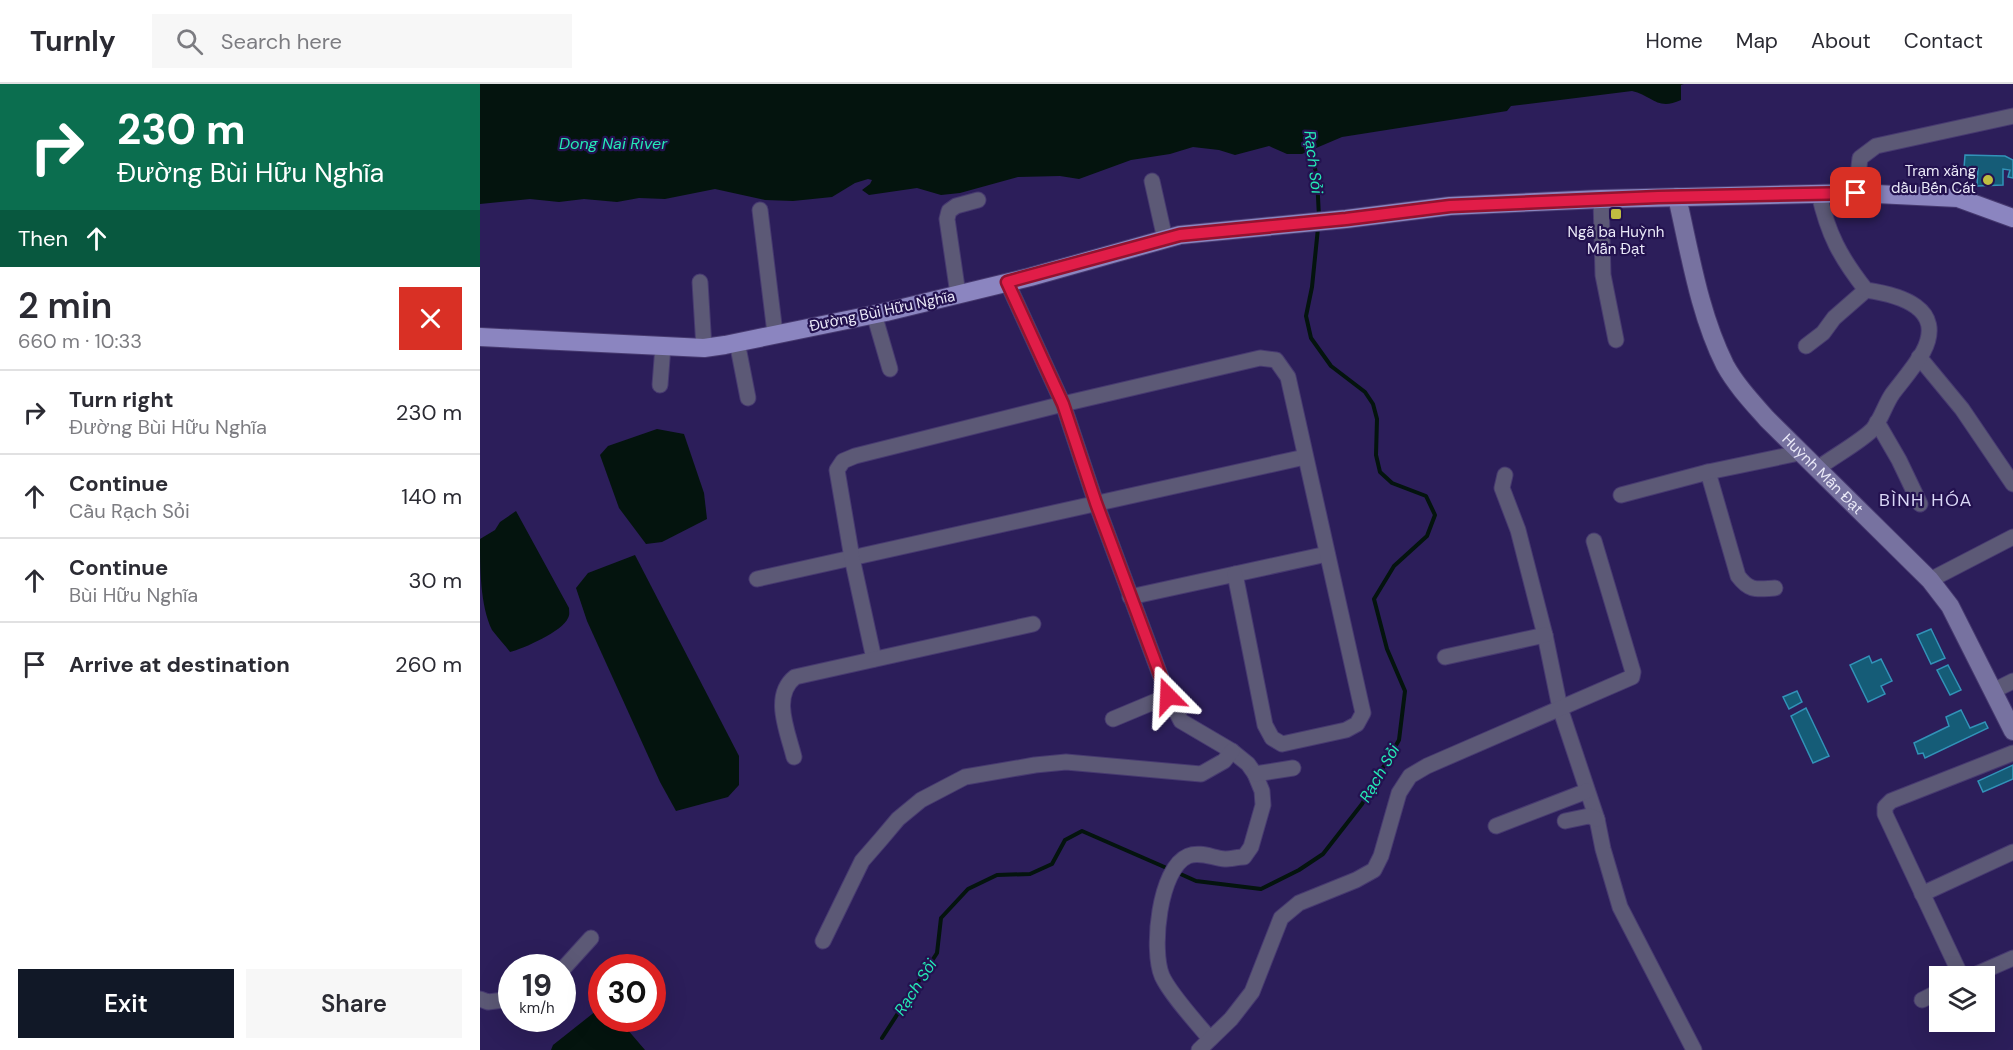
<!DOCTYPE html>
<meta charset="utf-8">
<style>
:root{--surface:#fff;--page:#f7f7f7;--text:#2b2b33;--muted:#7c7c81;--line:#e1e1e2;--accent:#111827}
body{margin:0;font-family:"DM Sans",sans-serif;background:var(--page);color:var(--text);height:100vh;display:flex;flex-direction:column;font-size:22px;white-space:nowrap}
*{box-sizing:border-box;margin:0}
p{font-size:20px;color:var(--muted)}
.icon{flex:none;width:33px;height:33px;fill:none;stroke:currentColor;stroke-width:2;stroke-linecap:round;stroke-linejoin:round}
.map{position:relative;flex:1;overflow:hidden}
.drawer{display:flex;flex-direction:column;background:var(--surface);width:480px}
.drawer>*{flex:none}
.guide{background:#0b6e4f;color:#fff;overflow:hidden}
.controls{position:absolute;left:1449px;top:882px;display:grid;gap:12px}
.controls a{display:grid;place-items:center;width:66px;height:66px;border-radius:0px;background:var(--surface);box-shadow:0 6px 24px #0002;font-size:30px}
.speed{position:absolute;left:18px;top:870px;display:flex;gap:12px;font-size:30px;font-weight:700;text-align:center}
.speed>*{display:grid;place-content:center;width:78px;height:78px;border-radius:50%;background:var(--surface);box-shadow:0 6px 24px #0002;line-height:1}
.speed small{font-size:15px;font-weight:400}
.speed .limit{border:9px solid #d22;background:#fff;color:#111}
.pin{position:absolute;display:grid;place-items:center;width:51px;height:51px;color:#fff;margin:-26px;border-radius:12px;box-shadow:0 3px 9px #0006}
.me{position:absolute;width:66px;margin:-33px;rotate:339deg;stroke-linejoin:round;filter:drop-shadow(0 0 4px #0008)}
.turn{display:flex;align-items:center;gap:21px;height:126px;padding:0 18px;font-size:27px}
.turn .icon{width:78px;height:78px;stroke-width:2.5}
.turn b{display:block;font-size:42px;line-height:51px}
.then{display:flex;align-items:center;height:57px;padding:0 18px;background:#0003;gap:12px;font-size:22px}
.round{display:grid;place-items:center;flex:none;width:63px;height:63px;border-radius:0px;background:var(--page)}
.headline{display:flex;align-items:center;justify-content:space-between;height:102px;padding:0 18px}
h1{font-size:36px;font-weight:600;line-height:45px}
.primary-button{display:flex;gap:12px;margin-top:auto;padding:12px 18px}
.primary-button a{flex:1;height:69px;border-radius:0px;background:var(--accent);color:#fff;font-size:24px;font-weight:600;line-height:69px;text-align:center}
.primary-button a+a{background:var(--page);color:var(--text)}
ul{padding:0;list-style:none}
li{display:flex;align-items:center;gap:18px;height:84px;padding:0 18px;border-top:2px solid var(--line)}
li div{flex:1}
li b{display:block;font-size:22px}
li em{font-style:normal}
header{display:flex;align-items:center;gap:36px;box-sizing:border-box;height:84px;padding:0 30px;background:var(--surface);border-bottom:2px solid var(--line)}
header strong{font-size:28px}
nav{display:flex;gap:33px;margin-inline-start:auto;font-size:21px}
.search{width:420px;height:54px;background:var(--page);display:flex;align-items:center;gap:15px;box-sizing:border-box;padding:0 21px;border-radius:0px;color:var(--muted);font-size:22px}
main{display:flex;flex:1;min-height:0}
.map>svg:first-child{display:block}
.water{fill:#04140e}
.lines{fill:none;stroke-linecap:round;stroke-linejoin:round}
.stream{stroke:#04140e;stroke-width:4}
.building{fill:#155c77;stroke:#3292b8;stroke-width:1.5}
.street-casing{stroke:#473a70;stroke-width:17}
.secondary-casing{stroke:#473a70;stroke-width:20}
.primary-casing{stroke:#473a70;stroke-width:20}
.street{stroke:#5c5976;stroke-width:15}
.secondary{stroke:#7772a0;stroke-width:18}
.primary{stroke:#8b85c0;stroke-width:18}
.route-casing{stroke:#92132f;stroke-width:15}
.route{stroke:#e11d48;stroke-width:10}
.poi-dot{fill:#bfbe41;stroke:#23124f;stroke-width:2}
.labels{text-anchor:middle;stroke-width:4.5;stroke-linejoin:round;paint-order:stroke}
.poi-label{font-size:15px;fill:#eae9f8;stroke:#23124f;text-anchor:end}
.street-label{font-size:15px;fill:#eae9f8;stroke:#23124f}
.water-label{font-size:16px;font-style:italic;fill:#25eab6;stroke:#23124f}
.quarter-label{font-size:18px;letter-spacing:1.5px;fill:#dad8f6;stroke:#23124f}
</style>
<header>
<strong>Turnly</strong>
<div class="search"><svg class="icon" aria-label="search" viewBox="0 0 24 24"><circle cx="10" cy="10" r="6"/><path d="M15 15l6 6"/></svg>Search here</div>
<nav><a>Home</a><a>Map</a><a>About</a><a>Contact</a></nav>
</header>
<main>
<section class="drawer">
<div class="guide">
<div class="turn"><svg class="icon" aria-label="right" viewBox="0 0 24 24"><path d="M7 20v-9h11M14 6l5 5-5 5"/></svg><div><b>230 m</b>Đường Bùi Hữu Nghĩa</div></div>
<div class="then">Then<svg class="icon" aria-label="ahead" viewBox="0 0 24 24"><path d="M12 20V5M6 11l6-6 6 6"/></svg></div>
</div>
<div class="headline"><div><h1>2 min</h1><p>660 m · 10:33</p></div><a class="round" style="background:#d93025;color:#fff"><svg class="icon" aria-label="close" viewBox="0 0 24 24"><path d="M6 6l12 12M18 6L6 18"/></svg></a></div>
<ul>
<li><svg class="icon" aria-label="right" viewBox="0 0 24 24"><path d="M7 20v-9h11M14 6l5 5-5 5"/></svg><div><b>Turn right</b><p>Đường Bùi Hữu Nghĩa</p></div><em>230 m</em></li>
<li><svg class="icon" aria-label="ahead" viewBox="0 0 24 24"><path d="M12 20V5M6 11l6-6 6 6"/></svg><div><b>Continue</b><p>Cầu Rạch Sỏi</p></div><em>140 m</em></li>
<li><svg class="icon" aria-label="ahead" viewBox="0 0 24 24"><path d="M12 20V5M6 11l6-6 6 6"/></svg><div><b>Continue</b><p>Bùi Hữu Nghĩa</p></div><em>30 m</em></li>
<li><svg class="icon" aria-label="arrive" viewBox="0 0 24 24"><path d="M6 21V4h12l-3 4 3 4H6"/></svg><div><b>Arrive at destination</b></div><em>260 m</em></li>
</ul>
<div class="primary-button"><a>Exit</a><a>Share</a></div>
</section>
<div class="map">
<svg width="1533" height="966" viewBox="0 0 1533 966">
<rect width="100%" height="100%" fill="#2c1e5a"/>
<g class="water">
<path d="M0,0H1204L1201,1V16C1177,27 1173,12 1152,7L1031,22L1027,27L862,53L822,70H807L789,62L755,71L739,66L713,63L690,70L651,76L599,95L580,92L538,93L480,109L461,111L437,104L389,111L382,106L390,100L392,96L388,95L375,99L352,113L313,117L285,116L235,105L185,115L159,114L137,118L104,115L79,118L50,115L0,120Z"/>
<path d="M177,345L204,350L224,409L227,435L182,458L166,460L139,424L120,371L128,362Z"/>
<path d="M36,427L89,524C89,527 90,531 88,534C83,547 43,565 30,568C25,561 18,554 12,546C0,521 0,483 0,455L15,446L20,438Z"/>
<path d="M155,471L259,672V701L248,713L196,727L180,698L107,537L96,504L108,489Z"/>
<path d="M121,923L122,934L141,935V938L165,966H71L73,961Z"/>
</g>
<g class="lines">
<g class="stream">
<path d="M830,64L837,93L839,133"/>
<path d="M696,788L716,797L781,805L819,786L843,770L882,720L919,656L925,607L907,565L894,515L914,482L947,452L955,431L946,412L912,399L900,388L896,371L897,335L893,320L885,308L851,282L831,254L826,232L832,203L838,144"/>
<path d="M402,954L457,869L461,834L488,805L517,791L550,790L572,780L585,756L602,747L689,785"/>
</g>
</g>
<g class="building">
<path d="M1485,71L1525,72L1533,76V94L1528,93L1530,86L1523,85V101L1497,102L1498,85L1484,84Z"/>
<path d="M1451,545L1465,574L1451,580L1437,551Z"/>
<path d="M1389,572L1392,579L1401,575L1412,597L1401,602L1405,610L1388,618L1370,581Z"/>
<path d="M1468,581L1481,606L1470,611L1457,586Z"/>
<path d="M1317,607L1322,618L1309,625L1303,613Z"/>
<path d="M1326,624L1349,672L1333,679L1311,632Z"/>
<path d="M1481,626L1490,644L1505,638L1508,644L1445,674L1443,669L1438,670L1434,659L1469,642L1466,633Z"/>
<path d="M1533,681V695L1503,708L1498,697Z"/>
</g>
<g class="lines">
<defs>
<g id="street">
<path d="M672,97L685,155"/>
<path d="M1376,109L1380,74L1396,62L1533,32"/>
<path d="M1121,115L1123,191L1136,256"/>
<path d="M280,126L295,249"/>
<path d="M220,198L224,264"/>
<path d="M527,198L583,320L616,419L688,612L701,637L752,667L768,680L775,690L782,707L783,721L771,763L764,773C758,773 751,775 745,775C733,774 720,767 708,772C679,784 671,866 682,892C690,910 717,939 730,955"/>
<path d="M478,210L467,135L469,127L476,122L498,116"/>
<path d="M394,230L410,285"/>
<path d="M257,258L268,314"/>
<path d="M1326,262L1343,249L1354,234L1386,206"/>
<path d="M1439,273L1482,325L1533,400"/>
<path d="M180,301L183,262"/>
<path d="M1397,338L1419,376L1440,420"/>
<path d="M1337,385C1351,374 1382,357 1393,345C1402,334 1405,320 1413,309C1423,296 1435,282 1443,268C1466,224 1420,211 1386,206C1360,173 1348,150 1339,110"/>
<path d="M1228,388L1258,492C1270,508 1277,505 1295,504"/>
<path d="M1025,391L1022,404L1038,446L1065,551L1080,624L1117,735L1123,765L1140,823L1214,966"/>
<path d="M1141,411L1228,388L1319,369"/>
<path d="M277,495L825,373"/>
<path d="M1450,496L1533,453"/>
<path d="M650,513L847,470"/>
<path d="M965,573L1065,551"/>
<path d="M394,575L372,474L357,386L363,377L375,372L583,320L780,274L796,276L808,293L883,629L877,640L866,646L802,660L792,654L785,641L755,490"/>
<path d="M1513,607L1533,597"/>
<path d="M633,635L688,612"/>
<path d="M314,673C308,648 291,612 315,593L553,540"/>
<path d="M775,690L813,684"/>
<path d="M1085,737L1109,732L1117,735"/>
<path d="M1016,742L1107,707"/>
<path d="M1442,810L1533,768"/>
<path d="M343,857L382,777L402,754L418,735L441,716L485,693L555,681L586,678L721,690L744,677L752,667"/>
<path d="M82,886L111,854"/>
<path d="M1481,892L1405,730V723L1411,717L1533,669"/>
<path d="M1492,892L1533,874"/>
<path d="M0,915L8,918L32,915"/>
<path d="M1442,916L1460,907"/>
<path d="M719,966L751,935L772,908L801,834L819,819L876,796L894,786L901,772L919,709L930,692L947,682L1152,593L1153,588L1114,457"/>
</g>
<g id="secondary">
<path id="s1" d="M1197,113C1210,169 1219,229 1245,281C1256,301 1272,318 1287,335L1450,496L1470,522L1533,647"/>
</g>
<path id="primary" d="M0,253L224,264L245,261L406,228L550,193L700,151L866,135L970,122L1121,115L1376,109L1478,114L1533,134"/>
</defs>
<use href="#street" class="street-casing"/>
<use href="#secondary" class="secondary-casing"/>
<use href="#primary" class="primary-casing"/>
<use href="#street" class="street"/>
<use href="#secondary" class="secondary"/>
<use href="#primary" class="primary"/>
</g>
<g class="lines">
<defs>
<path id="route" d="M688,612L616,419L583,320L527,198L700,151L866,135L970,122L1178,113L1376,109"/>
</defs>
<use href="#route" class="route-casing"/>
<use href="#route" class="route"/>
</g>
<g class="poi-dot">
<circle cx="1508" cy="96" r="6"/>
<rect x="1130" y="124" width="12" height="12" rx="3"/>
</g>
<g class="labels">
<g class="poi-label">
<text x="1496" y="92">Trạm xăng<tspan x="1496" dy="17">dầu Bến Cát</tspan></text>
<text x="1136" y="153" text-anchor="middle">Ngã ba Huỳnh<tspan x="1136" dy="17">Mẫn Đạt</tspan></text>
</g>
<g class="street-label">
<text transform="translate(402 227) rotate(-12)" y="5">Đường Bùi Hữu Nghĩa</text>
<text dy="5" stroke="none"><textPath href="#s1" startOffset="322">Huỳnh Mẫn Đạt</textPath></text>
</g>
<g class="water-label">
<text x="133" y="65">Dong Nai River</text>
<text transform="translate(834 78) rotate(83)" y="6">Rạch Sỏi</text>
<text transform="translate(899 689) rotate(-60)" y="6">Rạch Sỏi</text>
<text transform="translate(435 903) rotate(-57)" y="6">Rạch Sỏi</text>
</g>
<g class="quarter-label">
<text x="1446" y="422">BÌNH HÓA</text>
</g>
</g>
</svg>
<div class="controls">
<a><svg class="icon" aria-label="layers" viewBox="0 0 24 24"><path d="M12 4l9 5-9 5-9-5zM3 14l9 5 9-5"/></svg></a>
</div>
<div class="speed"><div>19<small>km/h</small></div><div class="limit">30</div></div>
<div class="pin" style="left:1376px;top:109px;background:#d93025"><svg class="icon" aria-label="arrive" viewBox="0 0 24 24"><path d="M6 21V4h12l-3 4 3 4H6"/></svg></div>
<svg class="me" style="left:688px;top:612px" viewBox="-20 -20 40 40"><path d="M0-17L14 15 0 8-14 15z" fill="#e11d48" stroke="#fff" stroke-width="4"/></svg>
</div>
</main>
